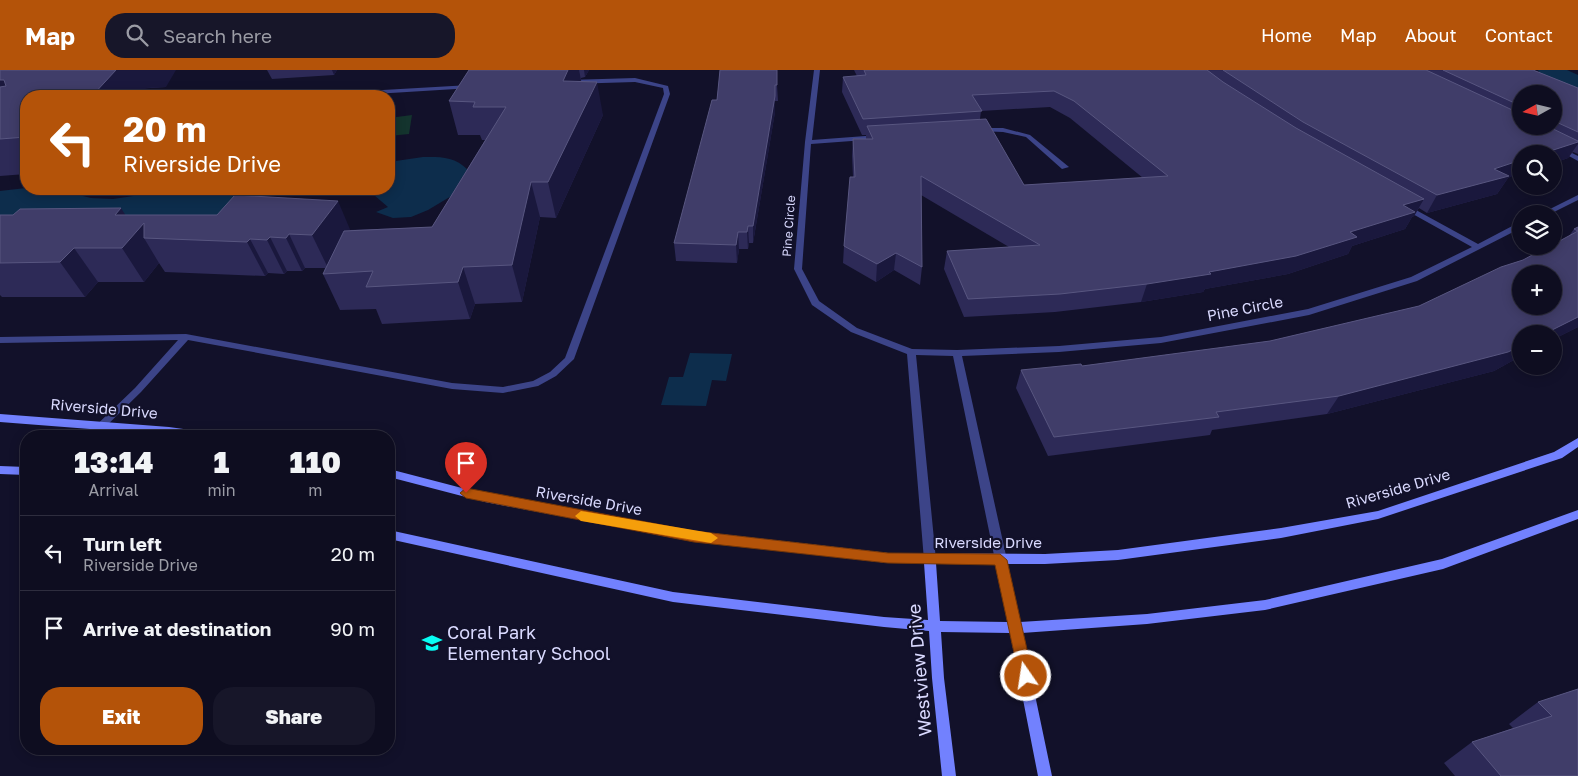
<!DOCTYPE html>
<meta charset="utf-8">
<style>
:root{--surface:#0e0d20;--page:#171629;--text:#f1f3f6;--muted:#9b9ca5;--line:#2e2d3e;--accent:#b45309}
body{margin:0;font-family:"Golos Text",sans-serif;background:var(--page);color:var(--text);height:100vh;display:flex;flex-direction:column;font-size:19px;white-space:nowrap}
*{box-sizing:border-box;margin:0}
p{font-size:16px;color:var(--muted)}
.icon{flex:none;width:28px;height:28px;fill:none;stroke:currentColor;stroke-width:2;stroke-linecap:round;stroke-linejoin:round}
.map{position:relative;flex:1;overflow:hidden}
.panel{position:absolute;left:20px;top:360px;width:375px;height:325px;display:flex;flex-direction:column;background:var(--surface);border-radius:20px;box-shadow:0 2px 12px #0003,0 0 0 1px var(--line)}
.panel>*{flex:none}
.top-card{position:absolute;left:20px;top:20px;width:375px;height:105px;border-radius:20px;box-shadow:0 2px 12px #0003,0 0 0 1px var(--line);background:#b45309;color:#fff;overflow:hidden}
.needle{width:32px;rotate:262deg}
.buttons{position:absolute;left:1512px;top:15px;display:grid;gap:10px}
.buttons a{display:grid;place-items:center;width:50px;height:50px;border-radius:50%;background:var(--surface);box-shadow:0 2px 12px #0003,0 0 0 1px var(--line);font-size:25px}
.pin{position:absolute;display:grid;place-items:center;width:42px;height:42px;color:#fff;margin:-51px -21px;border-radius:50% 50% 50% 0;rotate:-45deg;box-shadow:0 0 5px #0007}
.pin .icon{rotate:45deg}
.me{position:absolute;width:55px;margin:-28px;rotate:347deg;stroke-linejoin:round;filter:drop-shadow(0 0 4px #0008)}
.turn{display:flex;align-items:center;gap:18px;height:105px;padding:0 20px;font-size:22px}
.turn .icon{width:65px;height:65px;stroke-width:2.5}
.turn b{display:block;font-size:35px;line-height:42px}
.eta{display:flex;justify-content:space-evenly;align-items:center;height:85px;text-align:center}
.eta b{font-size:30px;font-weight:800;line-height:35px}
.primary-button{display:flex;gap:10px;margin-top:auto;padding:10px 20px}
.primary-button a{flex:1;height:58px;border-radius:20px;background:var(--accent);color:#fff;font-size:20px;font-weight:800;line-height:58px;text-align:center}
.primary-button a+a{background:var(--page);color:var(--text)}
ul{padding:0;list-style:none}
li{display:flex;align-items:center;gap:15px;height:75px;padding:0 20px;border-top:1px solid var(--line)}
li div{flex:1}
li b{display:block;font-size:19px}
li em{font-style:normal}
header{display:flex;align-items:center;gap:30px;box-sizing:border-box;height:70px;padding:0 25px;background:var(--accent);color:#fff}
header strong{font-size:24px}
nav{display:flex;gap:28px;margin-inline-start:auto;font-size:18px}
.search{width:350px;height:45px;background:var(--page);display:flex;align-items:center;gap:12px;box-sizing:border-box;padding:0 18px;border-radius:20px;color:var(--muted);font-size:19px}
.map>svg:first-child{display:block}
.green{fill:#14342e}
.water{fill:#0d2d4c}
.lines{fill:none;stroke-linecap:round;stroke-linejoin:round}
.canal{fill:#0d2d4c;fill-rule:evenodd}
.street{fill:#3c4488;fill-rule:evenodd}
.secondary{fill:#7281fe;fill-rule:evenodd}
.wall{fill:#2d2a57;fill-rule:evenodd}
.shaded-wall{fill:#1a183d}
.building{fill:#403d69;stroke:#585680;fill-rule:evenodd}
.route{fill:#b45309;stroke:#753606}
.slow{fill:#f59e0b}
.labels{text-anchor:middle;stroke-width:4.5;stroke-linejoin:round;paint-order:stroke}
.far-street-label{font-size:12px;fill:#dadaff;stroke:#12112a}
.street-label{font-size:15px;fill:#dadaff;stroke:#12112a}
.near-poi-label{font-size:18px;fill:#dadaff;stroke:#12112a;text-anchor:start}
.near-street-label{font-size:18px;fill:#dadaff;stroke:#12112a}
</style>
<header>
<strong>Map</strong>
<div class="search"><svg class="icon" aria-label="search" viewBox="0 0 24 24"><circle cx="10" cy="10" r="6"/><path d="M15 15l6 6"/></svg>Search here</div>
<nav><a>Home</a><a>Map</a><a>About</a><a>Contact</a></nav>
</header>
<div class="map">
<svg width="1578" height="706" viewBox="0 0 1578 706">
<rect width="100%" height="100%" fill="#12112a"/>
<path class="green" d="M412,45L409,64L389,66V48Z"/>
<g class="water">
<path d="M423,87C441,87 454,86 468,100L453,125L428,140L411,147L393,148L376,142L388,137L367,119H389V92Z"/>
<path d="M26,118L54,119L91,128L113,129L147,124L252,119L219,155L0,162V121Z"/>
<path d="M690,283L732,284L726,311L712,310L706,336L661,335L669,307H683Z"/>
</g>
<g class="lines">
<path class="canal" d="M1538,0H1567L1578,5V20L1541,5Z"/>
<g class="street">
<path d="M814,0H820L812,70L879,65L882,67L879,69L811,74L802,199L819,231L857,258L912,279L957,280L1059,276L1161,267L1308,239L1411,207L1472,177L1402,138L1401,136L1405,134L1478,174L1518,153H1521V158L1417,211L1309,245L1161,273L1059,282L962,286L1007,490L1005,493L1001,495L997,493L995,490L953,286L916,285L936,490L934,493L930,495L926,493L924,490L907,284L851,262L812,235L794,199L805,72Z"/>
<path d="M635,8L668,16L670,24L574,289L556,306L538,316L503,323L452,319L188,270L141,322L96,366H85L135,318L178,270L0,273V267L186,264L452,313L503,317L533,311L550,302L565,288L664,24L663,18L635,12L569,14L566,12L569,10Z"/>
<path d="M470,15L472,16V18L342,26H310L313,24Z"/>
<path d="M981,58H1003L1030,65L1069,97L1062,99L1026,67L1003,62L979,61L978,60Z"/>
<path d="M1558,78H1562L1578,86V91L1558,80Z"/>
<path d="M1578,125V130L1550,144H1540Z"/>
</g>
<g class="secondary">
<path d="M0,344L169,357L205,362L210,366H180L0,352Z"/>
<path d="M1578,368V377L1562,388L1378,449L1281,468L1118,490L1045,494H1007L1020,552L1147,544L1265,530L1442,489L1578,440V449L1443,499L1265,540L1147,554L1022,563L1052,706H1038L1010,563L941,562L944,608L956,706H942L932,608L929,561L884,557L673,532L389,469V460L673,522L884,547L928,550L924,493H888L694,471L485,432L389,407V399L485,424L694,461L888,483L1045,484L1118,480L1281,458L1378,441L1554,382ZM936,493H996L1008,552L940,551Z"/>
<path d="M0,396L26,397V405L0,404Z"/>
</g>
</g>
<g class="wall">
<path d="M0,0L166,17L26,26V104L0,106Z"/>
<path d="M267,0H337L334,5L272,9Z"/>
<path d="M469,0H589L585,7L581,8V11L603,45L556,148L540,147L522,232L475,234L470,249L382,254L376,239L340,240L323,204L325,198H305L302,201H287L284,204L268,203L265,206L165,202L159,193L144,212H98L85,227H2L0,225V145H125L350,160L432,157L485,70H482L480,65H458L449,31Z"/>
<path d="M720,0L777,15L778,31H775V42L753,173H749L748,179H739L737,193L676,191L674,173L717,30Z"/>
<path d="M854,0H1533L1578,18V84L1573,82L1568,88L1554,93V84L1508,108L1497,124L1427,143L1419,138L1414,146L1412,147L1405,159L1352,176L1348,184L1288,204L1205,219L1203,222L1141,232L1055,242L964,247L944,199L947,181L1009,177L921,125L922,197L920,215L894,200L876,212L843,193L844,176L853,107L852,86L853,69H866V65H862L842,22L843,7L857,6ZM1521,24H1554V56H1521ZM1050,37L1070,48L1143,108L1024,115L980,49L981,41Z"/>
<path d="M1578,157V257L1554,269V264H1521V286L1494,301L1327,344L1212,360L1210,365L1048,386L1016,318L1021,300L1082,296L1270,271L1419,236L1523,190L1569,166L1574,159Z"/>
<path d="M1578,619V706H1455L1444,693L1472,672L1513,658L1509,654L1538,632Z"/>
</g>
<g class="shaded-wall">
<path d="M0,0H24L0,46Z"/>
<path d="M116,0H176L166,17L146,18L139,26H92Z"/>
<path d="M332,0H337L334,5Z"/>
<path d="M568,0H579L582,15L563,11Z"/>
<path d="M584,0H589L585,7Z"/>
<path d="M597,12L603,45L556,148L548,112Z"/>
<path d="M775,26V42L753,173V156Z"/>
<path d="M1578,72V74L1568,88L1554,93V84H1541Z"/>
<path d="M1521,90V103L1508,108L1497,124L1427,143L1437,125L1494,99Z"/>
<path d="M531,112L540,147L522,232L512,195Z"/>
<path d="M1424,129L1414,146L1412,147L1405,159L1352,176L1348,184L1288,204L1205,219L1203,222L1141,232L1147,214L1350,162L1403,135Z"/>
<path d="M338,131L352,164L328,198L312,165Z"/>
<path d="M121,138L136,162L144,153V168L159,193L144,212L122,178L115,145Z"/>
<path d="M748,156L749,173L748,179L747,162Z"/>
<path d="M738,162L739,179L737,193L736,175Z"/>
<path d="M289,164L305,198L302,201L286,168Z"/>
<path d="M270,167L287,201L284,204L267,170Z"/>
<path d="M250,169L268,203L265,206L247,172Z"/>
<path d="M74,178L98,212L85,227L60,192Z"/>
<path d="M896,183L894,200L876,212L877,194Z"/>
<path d="M463,197L475,234L470,249L458,212Z"/>
<path d="M1578,247V257L1554,269V264H1544Z"/>
<path d="M1521,276V286L1494,301L1327,344L1339,326Z"/>
</g>
<g class="building">
<path d="M0,0H116L92,26H26V67L0,69V17L6,16L4,10H0Z"/>
<path d="M469,0H568L563,11L597,12L548,112H531L512,195L463,197L458,212L366,217L373,201L323,204L344,161L432,157L506,37H473L475,32L449,31Z"/>
<path d="M720,0H777V15H775V26L753,156H748L747,162H738L736,175L674,173L712,30H717Z"/>
<path d="M864,0H1207L1223,12L1296,58L1424,129L1403,135L1415,142L1350,162L1357,167L1296,186L1209,202L1211,204L1147,214L1060,224L968,229L947,181L1040,175L921,106L922,197L896,183L877,194L844,176L850,107H855L853,69H873L867,56L986,49L1024,115L1168,106L1074,31L1054,21L972,25L982,41L863,49L843,7L866,5Z"/>
<path d="M1223,0H1426L1521,44V56H1547L1578,71V72L1541,84H1521V90L1494,99L1509,106L1437,125L1303,52Z"/>
<path d="M1443,0H1533L1578,18V62L1554,51V24H1521V36Z"/>
<path d="M235,125L338,131L312,165L289,164L286,168L270,167L267,170L250,169L247,172L144,168V153L122,178H74L60,192L0,193V145H13L20,139L121,138L115,145H217Z"/>
<path d="M1578,157V247L1544,264H1521V276L1508,282L1339,326L1216,342L1219,347L1054,367L1021,300L1081,294L1082,296L1270,271L1419,236L1501,197L1523,190L1549,176H1554V174L1578,161L1574,159ZM1521,204H1554V236H1521Z"/>
<path d="M1578,619V706H1501L1472,672L1552,646L1538,632Z"/>
</g>
<path class="route" d="M466,418L694,461L888,483L1000,484L1007,490L1033,606L1031,611L1026,613L1021,611L1019,606L995,495L888,493L694,472L466,428L460,423Z"/>
<path class="slow" d="M581,441L711,463L718,468L711,473L581,451L575,446Z"/>
<defs>
<symbol id="school-bare" viewBox="-9 -9 18 18"><path d="M0-5L7-2L0 1L-7-2ZM-4 1L0 2.5L4 1V4Q0 6-4 4Z" fill="#08fdf4" stroke="#12112a" stroke-width="2.5" paint-order="stroke"/></symbol>
</defs>
<g fill-rule="evenodd">
<use href="#school-bare" x="418" y="559" width="28" height="28"/>
</g>
<g class="labels">
<g class="far-street-label">
<text transform="translate(789 156) rotate(-86)" y="4">Pine Circle</text>
</g>
<g class="street-label">
<text transform="translate(1245 239) rotate(-11)" y="5">Pine Circle</text>
<text transform="translate(104 339) rotate(5)" y="5">Riverside Drive</text>
<text transform="translate(1398 419) rotate(-16)" y="5">Riverside Drive</text>
<text transform="translate(589 431) rotate(10)" y="5">Riverside Drive</text>
<text x="988" y="478">Riverside Drive</text>
</g>
<g class="near-poi-label">
<text x="447" y="569">Coral Park<tspan x="447" dy="21">Elementary School</tspan></text>
</g>
<g class="near-street-label">
<text transform="translate(920 600) rotate(-95)" y="6">Westview Drive</text>
</g>
</g>
</svg>
<div class="buttons">
<a><svg class="needle" viewBox="-14 -14 28 28"><path d="M0-13l5 13h-10z" fill="#e53935"/><path d="M0 13l5-13h-10z" fill="#9b9ca5"/></svg></a>
<a><svg class="icon" aria-label="search" viewBox="0 0 24 24"><circle cx="10" cy="10" r="6"/><path d="M15 15l6 6"/></svg></a>
<a><svg class="icon" aria-label="layers" viewBox="0 0 24 24"><path d="M12 4l9 5-9 5-9-5zM3 14l9 5 9-5"/></svg></a>
<a>+</a>
<a>−</a>
</div>
<div class="pin" style="left:466px;top:423px;background:#d93025"><svg class="icon" aria-label="arrive" viewBox="0 0 24 24"><path d="M6 21V4h12l-3 4 3 4H6"/></svg></div>
<svg class="me" style="left:1026px;top:606px" viewBox="-20 -20 40 40"><circle r="17" fill="#b45309" stroke="#fff" stroke-width="3"/><path d="M0-11L8 9 0 5-8 9z" fill="#fff"/></svg>
<div class="top-card">
<div class="turn"><svg class="icon" aria-label="left" viewBox="0 0 24 24"><path d="M17 20v-9H6M10 6l-5 5 5 5"/></svg><div><b>20 m</b>Riverside Drive</div></div>
</div>
<section class="panel">
<div class="eta">
<div><b>13:14</b><p>Arrival</p></div>
<div><b>1</b><p>min</p></div>
<div><b>110</b><p>m</p></div>
</div>
<ul>
<li><svg class="icon" aria-label="left" viewBox="0 0 24 24"><path d="M17 20v-9H6M10 6l-5 5 5 5"/></svg><div><b>Turn left</b><p>Riverside Drive</p></div><em>20 m</em></li>
<li><svg class="icon" aria-label="arrive" viewBox="0 0 24 24"><path d="M6 21V4h12l-3 4 3 4H6"/></svg><div><b>Arrive at destination</b></div><em>90 m</em></li>
</ul>
<div class="primary-button"><a>Exit</a><a>Share</a></div>
</section>
</div>
